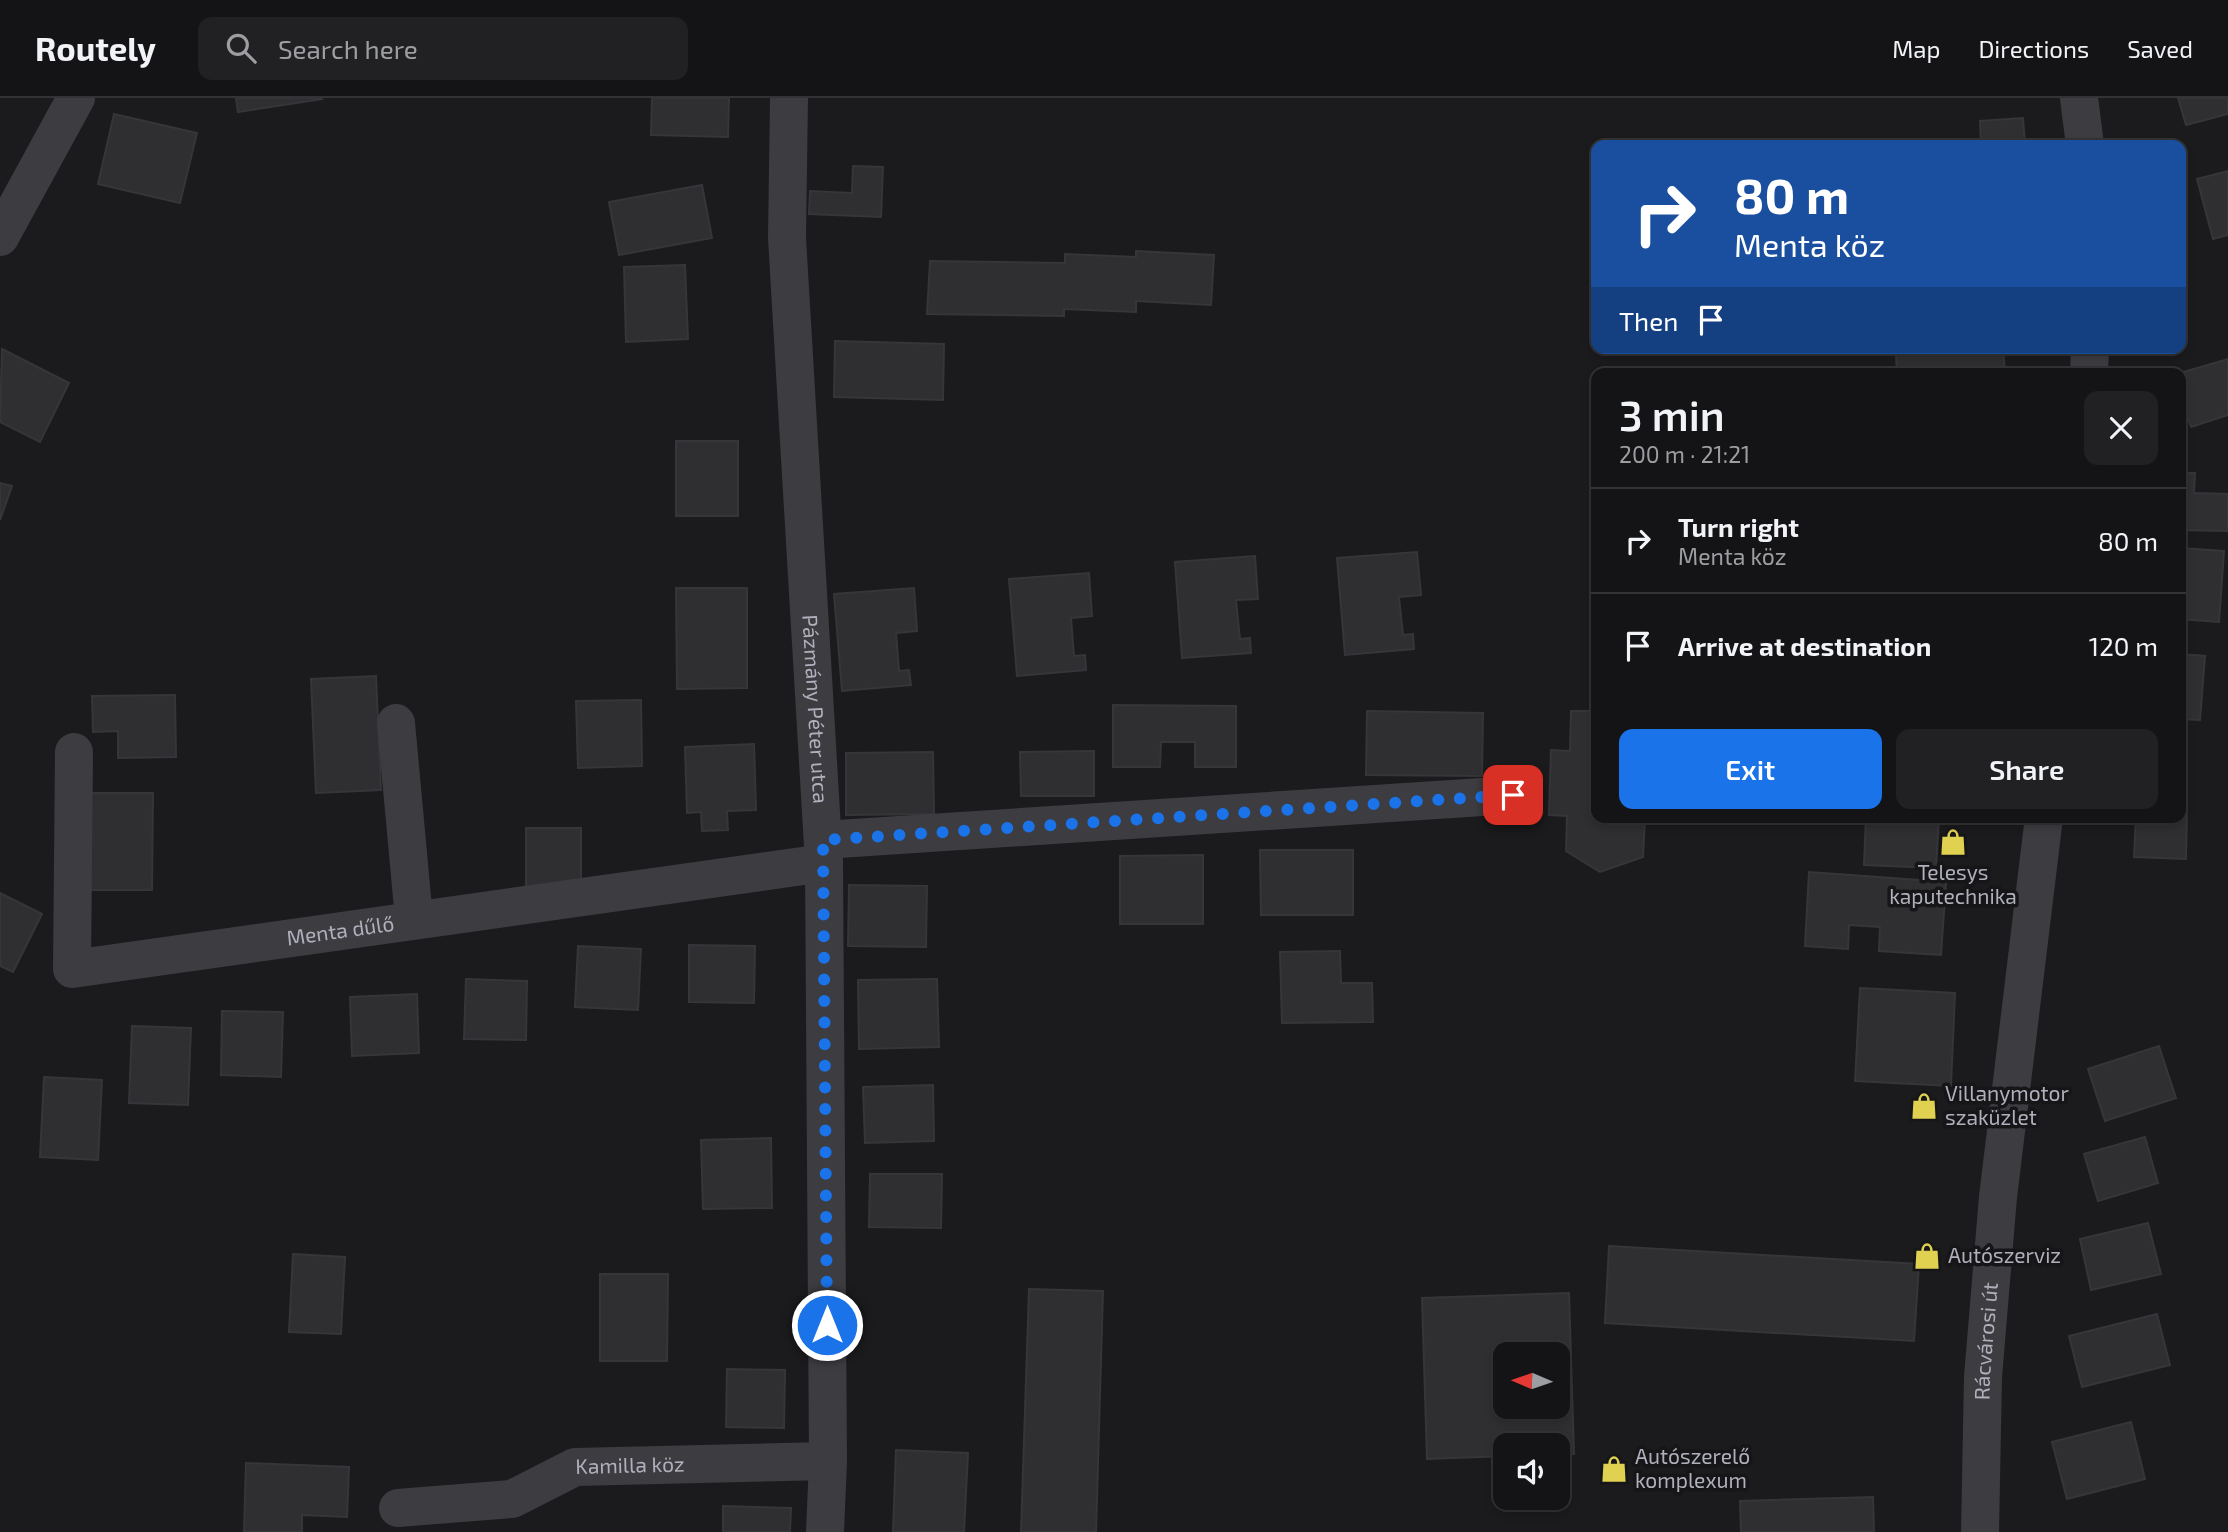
<!DOCTYPE html>
<meta charset="utf-8">
<style>
:root{--surface:#141416;--page:#212123;--text:#f1f3f6;--muted:#9d9ea1;--line:#333335;--accent:#1a73e8}
body{margin:0;font-family:"Exo 2",sans-serif;background:var(--page);color:var(--text);height:100vh;display:flex;flex-direction:column;font-size:26px;white-space:nowrap}
*{box-sizing:border-box;margin:0}
p{font-size:23px;color:var(--muted)}
.icon{flex:none;width:38px;height:38px;fill:none;stroke:currentColor;stroke-width:2;stroke-linecap:round;stroke-linejoin:round}
.map{position:relative;flex:1;overflow:hidden}
.drawer{position:absolute;left:1591px;top:270px;width:595px;height:455px;display:flex;flex-direction:column;background:var(--surface);border-radius:14px;box-shadow:0 4px 10px #0003,0 0 0 2px var(--line)}
.drawer>*{flex:none}
.hud{position:absolute;left:1591px;top:42px;width:595px;height:214px;border-radius:14px;box-shadow:0 4px 10px #0003,0 0 0 2px var(--line);background:#1a4fa0;color:#fff;overflow:hidden}
.needle{width:46px;rotate:272deg}
.controls{position:absolute;left:1493px;top:1244px;display:grid;gap:14px}
.controls a{display:grid;place-items:center;width:77px;height:77px;border-radius:14px;background:var(--surface);box-shadow:0 4px 10px #0003,0 0 0 2px var(--line);font-size:35px}
.pin{position:absolute;display:grid;place-items:center;width:60px;height:60px;color:#fff;margin:-30px;border-radius:14px;box-shadow:0 4px 10px #0006}
.me{position:absolute;width:77px;margin:-38px;rotate:0deg;stroke-linejoin:round;filter:drop-shadow(0 0 5px #0008)}
.turn{display:flex;align-items:center;gap:24px;height:147px;padding:0 28px;font-size:32px}
.turn .icon{width:91px;height:91px;stroke-width:2.5}
.turn b{display:block;font-size:49px;line-height:60px}
.then{display:flex;align-items:center;height:66px;padding:0 28px;background:#0003;gap:14px;font-size:26px}
.round{display:grid;place-items:center;flex:none;width:74px;height:74px;border-radius:14px;background:var(--page)}
.headline{display:flex;align-items:center;justify-content:space-between;height:119px;padding:0 28px}
h1{font-size:42px;font-weight:600;line-height:52px}
.action{display:flex;gap:14px;margin-top:auto;padding:14px 28px}
.action a{flex:1;height:80px;border-radius:14px;background:var(--accent);color:#fff;font-size:28px;font-weight:600;line-height:80px;text-align:center}
.action a+a{background:var(--page);color:var(--text)}
ul{padding:0;list-style:none}
li{display:flex;align-items:center;gap:21px;height:105px;padding:0 28px;border-top:2px solid var(--line)}
li div{flex:1}
li b{display:block;font-size:26px}
li em{font-style:normal}
header{display:flex;align-items:center;gap:42px;box-sizing:border-box;height:98px;padding:0 35px;background:var(--surface);border-bottom:2px solid var(--line)}
header strong{font-size:33px}
nav{display:flex;gap:38px;margin-inline-start:auto;font-size:24px}
.search{width:490px;height:63px;background:var(--page);display:flex;align-items:center;gap:18px;box-sizing:border-box;padding:0 24px;border-radius:14px;color:var(--muted);font-size:26px}
.map>svg:first-child{display:block}
.building{fill:#2f2e31;stroke:#363539;stroke-width:2;fill-rule:evenodd}
.lines{fill:none;stroke-linecap:round;stroke-linejoin:round}
.minor{stroke:#3d3c41;stroke-width:38}
.route{stroke:#1a73e8;stroke-width:12;stroke-dasharray:0 21.6}
.labels{text-anchor:middle;stroke-width:7;stroke-linejoin:round;paint-order:stroke}
.street-label{font-size:21px;fill:#afb0bb;stroke:#161618}
.poi-label{font-size:21px;fill:#afb0bb;stroke:#161618;text-anchor:start}
</style>
<header>
<strong>Routely</strong>
<div class="search"><svg class="icon" aria-label="search" viewBox="0 0 24 24"><circle cx="10" cy="10" r="6"/><path d="M15 15l6 6"/></svg>Search here</div>
<nav><a>Map</a><a>Directions</a><a>Saved</a></nav>
</header>
<div class="map">
<svg width="2228" height="1434" viewBox="0 0 2228 1434">
<rect width="100%" height="100%" fill="#1b1b1d"/>
<g class="building">
<path d="M236,0H321L322,1L238,14Z"/>
<path d="M652,0H729L728,39L651,37Z"/>
<path d="M2178,0H2228V16L2186,27Z"/>
<path d="M114,16L197,35L180,105L98,86Z"/>
<path d="M2023,20L2025,47H1981L1980,23Z"/>
<path d="M853,68L883,69L881,119L809,116L810,93L852,95Z"/>
<path d="M2228,73V137L2213,141L2197,81Z"/>
<path d="M702,87L712,140L619,157L609,104Z"/>
<path d="M1136,153L1214,157L1211,207L1136,203V214L1064,211V218L927,216L930,163L1065,165V156L1136,159Z"/>
<path d="M685,167L688,241L626,244L624,169Z"/>
<path d="M835,243L944,246L943,302L834,299Z"/>
<path d="M2003,250L2005,275H1897L1896,257Z"/>
<path d="M2,251L69,285L40,344L0,324Z"/>
<path d="M2228,261V317L2191,329L2180,294V275Z"/>
<rect x="676" y="343" width="62" height="75"/>
<path d="M2180,375H2195L2194,395L2228,396V433L2180,432Z"/>
<path d="M0,385L12,388L0,422Z"/>
<path d="M2180,450L2224,453L2219,524L2180,521Z"/>
<path d="M1417,454L1421,497L1399,499L1403,537L1413,536L1414,551L1345,557L1337,460Z"/>
<path d="M1255,458L1258,501L1236,502L1240,541L1250,540L1251,555L1182,560L1175,464Z"/>
<path d="M1089,475L1092,518L1071,520L1074,558L1085,557L1086,572L1017,578L1009,481Z"/>
<path d="M676,490H747V590L677,591Z"/>
<path d="M914,490L917,533L896,535L899,573L909,572L911,587L842,593L834,496Z"/>
<path d="M2180,556L2205,558L2200,622L2180,621Z"/>
<path d="M376,578L381,692L316,695L311,581Z"/>
<path d="M175,597L176,659L118,660V633L93,634L92,598Z"/>
<path d="M641,602L642,668L578,670L576,603Z"/>
<path d="M1113,607L1236,608V669H1195V644H1161L1160,669H1113Z"/>
<path d="M1367,613L1483,615L1482,678L1366,677Z"/>
<path d="M1571,613H1596V719H1645L1643,759L1600,774L1566,753L1567,718L1549,717L1551,652L1570,653Z"/>
<path d="M754,646L756,712L727,713L728,732L702,733L701,714L687,715L685,649Z"/>
<path d="M1094,653V698H1021L1020,654Z"/>
<path d="M933,654L934,716L846,717V655Z"/>
<path d="M89,695H153L152,792H88Z"/>
<path d="M2180,710H2187L2186,761L2134,759L2136,719H2180Z"/>
<path d="M1866,719H1939L1936,770L1864,767Z"/>
<path d="M526,730H581V790L526,789Z"/>
<path d="M1260,752H1353V817H1261Z"/>
<path d="M1203,757V826H1120V758Z"/>
<path d="M1809,774L1946,784L1941,857L1879,853L1880,829L1849,827L1848,851L1805,848Z"/>
<path d="M849,787L927,788L926,849L848,848Z"/>
<path d="M0,795L42,816L13,874L0,868Z"/>
<path d="M689,847L755,848L754,905L689,904Z"/>
<path d="M578,848L641,851L638,912L575,909Z"/>
<path d="M1340,853L1341,885H1372L1373,924L1282,925L1280,854Z"/>
<path d="M466,881L527,883L526,942L464,941Z"/>
<path d="M937,881L939,949L859,951L858,882Z"/>
<path d="M1860,890L1955,895L1951,988L1855,983Z"/>
<path d="M417,896L419,955L352,958L350,899Z"/>
<path d="M222,913L283,914L281,979L221,977Z"/>
<path d="M132,928L191,930L188,1007L129,1005Z"/>
<path d="M2159,948L2176,1000L2105,1023L2088,971Z"/>
<path d="M44,979L102,982L98,1062L40,1059Z"/>
<path d="M933,987L934,1043L865,1045L863,989Z"/>
<path d="M2145,1039L2158,1085L2098,1103L2084,1056Z"/>
<path d="M771,1040L772,1110L703,1111L701,1042Z"/>
<path d="M870,1076H942L941,1130L869,1129Z"/>
<path d="M2148,1125L2161,1176L2091,1192L2080,1141Z"/>
<path d="M1609,1148L1919,1166L1914,1243L1605,1225Z"/>
<path d="M293,1156L345,1159L341,1236L289,1234Z"/>
<path d="M600,1176H668L667,1263H600Z"/>
<path d="M1029,1191L1103,1193L1096,1434H1021Z"/>
<path d="M1569,1195L1574,1356L1558,1357V1348H1505V1358L1427,1361L1422,1200ZM1505,1256H1558V1309H1505Z"/>
<path d="M2157,1216L2170,1267L2082,1289L2069,1238Z"/>
<path d="M727,1271L785,1272L784,1330L726,1329Z"/>
<path d="M2131,1324L2145,1381L2067,1401L2052,1344Z"/>
<path d="M896,1352L968,1355L964,1434H893Z"/>
<path d="M246,1365L349,1369L347,1419L302,1417V1434H244Z"/>
<path d="M1873,1399L1874,1434H1741L1740,1403Z"/>
<path d="M723,1408L791,1410L790,1434H723Z"/>
</g>
<g class="lines">
<g class="minor">
<path id="s1" d="M789,0L787,140L824,765L828,1363L825,1434"/>
<path d="M2079,0L2085,47"/>
<path d="M0,139L76,0"/>
<path d="M2089,275L2090,250"/>
<path d="M396,625L414,821"/>
<path id="s2" d="M74,654L72,871L824,765"/>
<path d="M823,742L1513,697"/>
<path id="s3" d="M398,1410L512,1401L575,1369L828,1363"/>
<path id="s4" d="M1980,1434L1983,1279L1998,1099L2044,719"/>
</g>
</g>
<g class="lines">
<path class="route" d="M827,1227L823,742L1513,697"/>
</g>
<defs>
<symbol id="shop-bare" viewBox="-9 -9 18 18"><path d="M-5-2.5h2.3a2.7 3.5 0 0 1 5.4 0H5L5.5 6h-11ZM-1.5-2.5h3a1.5 2.3 0 0 0-3 0Z" fill="#e0d250" stroke="#161618" stroke-width="2.5" paint-order="stroke"/></symbol>
</defs>
<g fill-rule="evenodd">
<use href="#shop-bare" x="1934" y="725" width="38" height="38"/>
<use href="#shop-bare" x="1905" y="989" width="38" height="38"/>
<use href="#shop-bare" x="1908" y="1139" width="38" height="38"/>
<use href="#shop-bare" x="1595" y="1352" width="38" height="38"/>
</g>
<g class="labels">
<g class="street-label">
<text dy="7" stroke="none"><textPath href="#s1" startOffset="612">Pázmány Péter utca</textPath></text>
<text dy="7" stroke="none"><textPath href="#s2" startOffset="488">Menta dűlő</textPath></text>
<text dy="7" stroke="none"><textPath href="#s4" startOffset="191">Rácvárosi út</textPath></text>
<text dy="7" stroke="none"><textPath href="#s3" startOffset="240">Kamilla köz</textPath></text>
</g>
<g class="poi-label">
<text x="1953" y="782" text-anchor="middle">Telesys<tspan x="1953" dy="24">kaputechnika</tspan></text>
<text x="1945" y="1003">Villanymotor<tspan x="1945" dy="24">szaküzlet</tspan></text>
<text x="1948" y="1165">Autószerviz</text>
<text x="1635" y="1366">Autószerelő<tspan x="1635" dy="24">komplexum</tspan></text>
</g>
</g>
</svg>
<div class="controls">
<a><svg class="needle" viewBox="-14 -14 28 28"><path d="M0-13l5 13h-10z" fill="#e53935"/><path d="M0 13l5-13h-10z" fill="#9d9ea1"/></svg></a>
<a><svg class="icon" aria-label="sound" viewBox="0 0 24 24"><path d="M4 9h4l5-4v14l-5-4H4zM17 9q2 3 0 6"/></svg></a>
</div>
<div class="pin" style="left:1513px;top:697px;background:#d93025"><svg class="icon" aria-label="arrive" viewBox="0 0 24 24"><path d="M6 21V4h12l-3 4 3 4H6"/></svg></div>
<svg class="me" style="left:827px;top:1227px" viewBox="-20 -20 40 40"><circle r="17" fill="#1a73e8" stroke="#fff" stroke-width="3"/><path d="M0-11L8 9 0 5-8 9z" fill="#fff"/></svg>
<div class="hud">
<div class="turn"><svg class="icon" aria-label="right" viewBox="0 0 24 24"><path d="M7 20v-9h11M14 6l5 5-5 5"/></svg><div><b>80 m</b>Menta köz</div></div>
<div class="then">Then<svg class="icon" aria-label="arrive" viewBox="0 0 24 24"><path d="M6 21V4h12l-3 4 3 4H6"/></svg></div>
</div>
<section class="drawer">
<div class="headline"><div><h1>3 min</h1><p>200 m · 21:21</p></div><a class="round"><svg class="icon" aria-label="close" viewBox="0 0 24 24"><path d="M6 6l12 12M18 6L6 18"/></svg></a></div>
<ul>
<li><svg class="icon" aria-label="right" viewBox="0 0 24 24"><path d="M7 20v-9h11M14 6l5 5-5 5"/></svg><div><b>Turn right</b><p>Menta köz</p></div><em>80 m</em></li>
<li><svg class="icon" aria-label="arrive" viewBox="0 0 24 24"><path d="M6 21V4h12l-3 4 3 4H6"/></svg><div><b>Arrive at destination</b></div><em>120 m</em></li>
</ul>
<div class="action"><a>Exit</a><a>Share</a></div>
</section>
</div>
